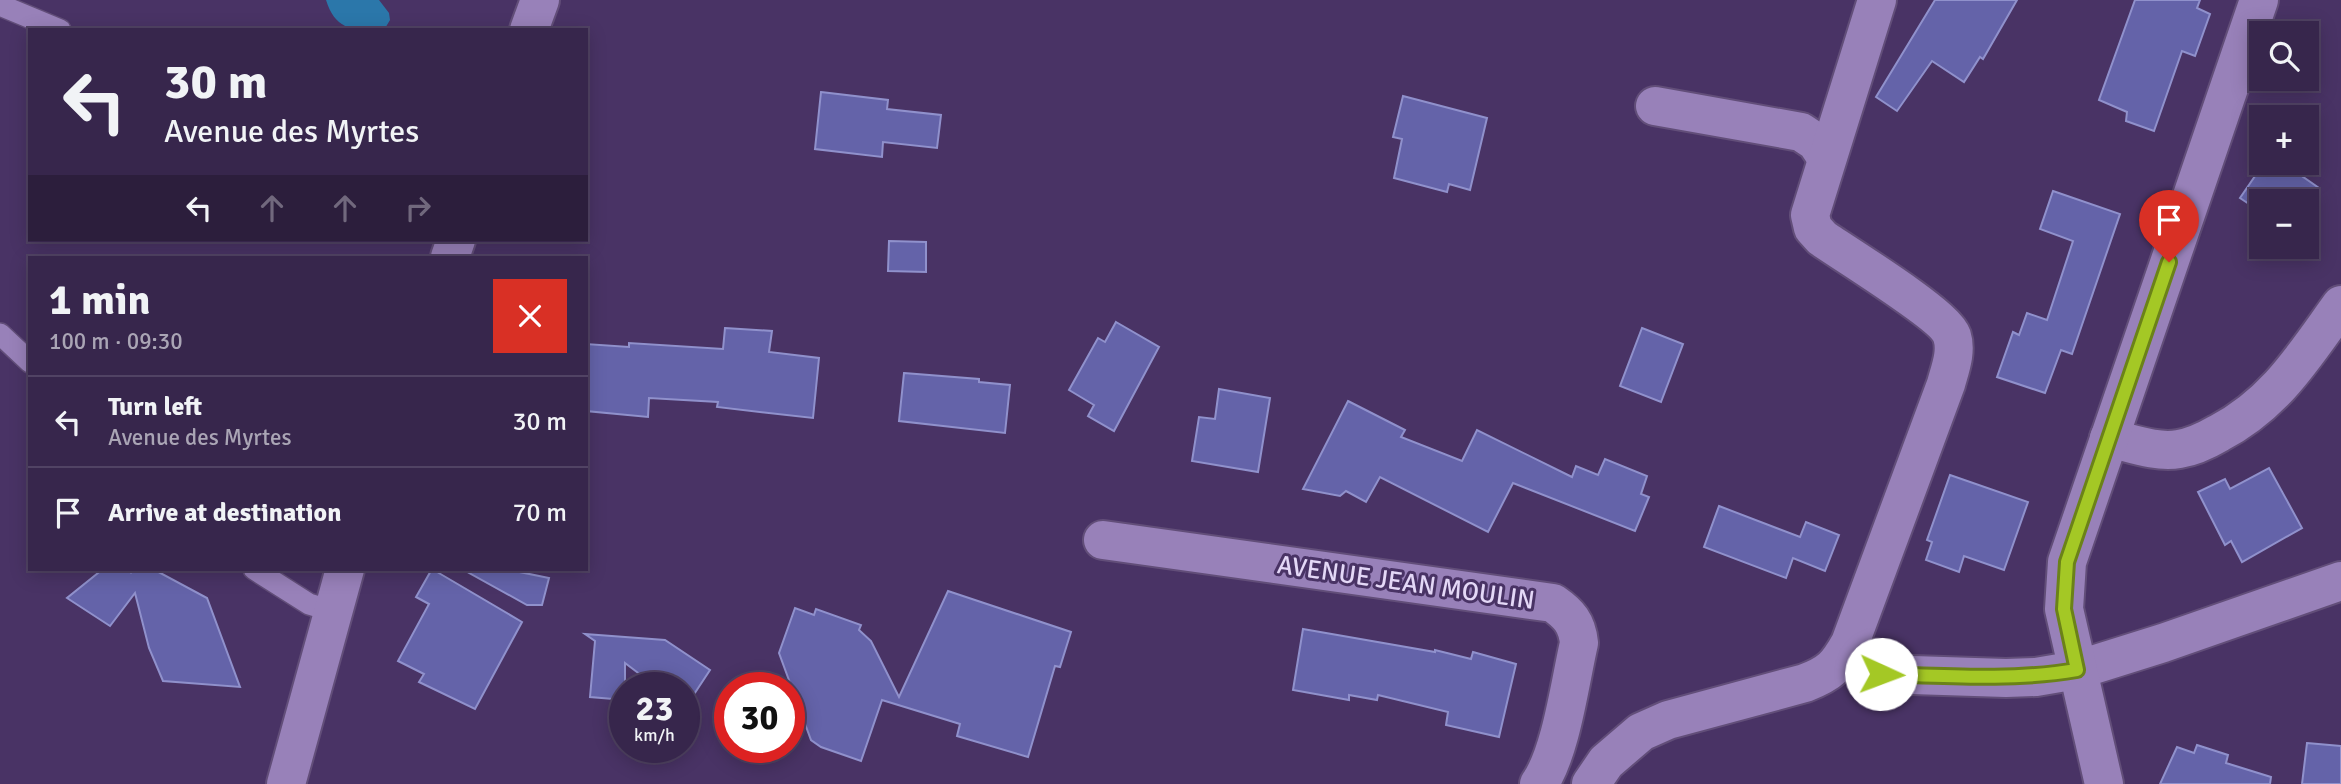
<!DOCTYPE html>
<meta charset="utf-8">
<style>
:root{--surface:#37264c;--page:#3e2e53;--text:#f1f3f6;--muted:#aaa5b5;--line:#514364}
body{margin:0;font-family:Signika,sans-serif;background:var(--page);color:var(--text);height:100vh;display:flex;flex-direction:column;font-size:26px;white-space:nowrap}
*{box-sizing:border-box;margin:0}
p{font-size:23px;color:var(--muted)}
.icon{flex:none;width:38px;height:38px;fill:none;stroke:currentColor;stroke-width:2;stroke-linecap:round;stroke-linejoin:round}
.map{position:relative;flex:1;overflow:hidden}
.side{position:absolute;left:28px;top:256px;width:560px;height:315px;display:flex;flex-direction:column;background:var(--surface);border-radius:0px;box-shadow:0 4px 18px #0003,0 0 0 2px var(--line)}
.side>*{flex:none}
.banner{position:absolute;left:28px;top:28px;width:560px;height:214px;border-radius:0px;box-shadow:0 4px 18px #0003,0 0 0 2px var(--line);background:#37264c;color:var(--text);overflow:hidden}
.buttons{position:absolute;left:2249px;top:21px;display:grid;gap:14px}
.buttons a{display:grid;place-items:center;width:70px;height:70px;border-radius:0px;background:var(--surface);box-shadow:0 4px 18px #0003,0 0 0 2px var(--line);font-size:35px}
.speed{position:absolute;left:609px;top:672px;display:flex;gap:14px;font-size:35px;font-weight:700;text-align:center}
.speed>*{display:grid;place-content:center;width:91px;height:91px;border-radius:50%;background:var(--surface);box-shadow:0 4px 18px #0003,0 0 0 2px var(--line);line-height:1}
.speed small{font-size:18px;font-weight:400}
.speed .limit{border:10px solid #d22;background:#fff;color:#111}
.pin{position:absolute;display:grid;place-items:center;width:60px;height:60px;color:#fff;margin:-72px -30px;border-radius:50% 50% 50% 0;rotate:-45deg;box-shadow:0 0 7px #0007}
.pin .icon{rotate:45deg}
.me{position:absolute;width:77px;margin:-38px;rotate:92deg;stroke-linejoin:round;filter:drop-shadow(0 0 5px #0008)}
.turn{display:flex;align-items:center;gap:24px;height:147px;padding:0 21px;font-size:32px}
.turn .icon{width:91px;height:91px;stroke-width:2.5}
.turn b{display:block;font-size:49px;line-height:60px}
.lanes{display:flex;align-items:center;height:66px;padding:0 21px;background:#0003;justify-content:center;gap:35px;direction:ltr}
.lanes .off{opacity:.35}
.round{display:grid;place-items:center;flex:none;width:74px;height:74px;border-radius:0px;background:var(--page)}
.summary{display:flex;align-items:center;justify-content:space-between;height:119px;padding:0 21px}
h1{font-size:42px;font-weight:800;line-height:52px}
ul{padding:0;list-style:none}
li{display:flex;align-items:center;gap:21px;height:91px;padding:0 21px;border-top:2px solid var(--line)}
li div{flex:1}
li b{display:block;font-size:26px}
li em{font-style:normal}
.map>svg:first-child{display:block}
.water{fill:#2b77aa}
.building{fill:#6463a9;stroke:#9091cc;stroke-width:2}
.lines{fill:none;stroke-linecap:round;stroke-linejoin:round}
.lane-casing{stroke:#624e79;stroke-width:24}
.street-casing{stroke:#624e79;stroke-width:42}
.lane{stroke:#9881b9;stroke-width:21}
.street{stroke:#9881b9;stroke-width:38}
.route-casing{stroke:#6b8218;stroke-width:18}
.route{stroke:#a4c825;stroke-width:12}
.labels{text-anchor:middle;stroke-width:6;stroke-linejoin:round;paint-order:stroke}
.street-label{font-size:26px;fill:#e4d8f7;stroke:#493365}
</style>
<div class="map">
<svg width="2341" height="784" viewBox="0 0 2341 784">
<rect width="100%" height="100%" fill="#493365"/>
<path class="water" d="M326,0H379L389,13L390,20L384,30C355,30 336,32 326,0Z"/>
<g class="building">
<path d="M1935,0H2017L1983,59L1980,57L1964,82L1932,61L1897,111L1876,97Z"/>
<path d="M2135,0H2200L2197,8L2210,14L2195,56L2182,51L2154,131L2126,121L2127,112L2099,100Z"/>
<path d="M821,92L888,100L887,109L941,115L937,148L883,142L882,157L815,149Z"/>
<path d="M1403,96L1487,118L1470,190L1449,184L1447,192L1394,178L1402,139L1393,137Z"/>
<path d="M2264,163H2283L2319,188V201L2306,218V201H2261V212L2240,198Z"/>
<path d="M2053,191L2120,214L2072,354L2061,350L2045,393L1997,377L2013,332L2019,335L2027,313L2047,320L2073,241L2040,229Z"/>
<path d="M889,241L926,242V272L888,271Z"/>
<path d="M1116,322L1159,347L1114,431L1088,416L1094,405L1069,390L1098,338L1105,342Z"/>
<path d="M725,328L772,331L769,352L819,358L813,418L717,407L718,402L649,398L648,417L586,411V344L629,347V343L723,349Z"/>
<path d="M1642,328L1683,344L1661,402L1620,386Z"/>
<path d="M904,373L979,379V382L1010,385L1005,433L899,421Z"/>
<path d="M1219,389L1270,398L1258,472L1192,461L1199,417L1215,419Z"/>
<path d="M1348,401L1405,430L1401,437L1462,461L1477,430L1572,477L1576,466L1598,475L1605,459L1647,476L1641,494L1649,497L1635,531L1513,483L1488,532L1380,477L1366,502L1346,491L1340,496L1303,489Z"/>
<path d="M2269,468L2302,528L2242,562L2231,541L2225,545L2198,492L2225,479L2230,489Z"/>
<path d="M1950,475L2028,502L2004,570L1964,556L1959,572L1926,560L1932,542L1927,540Z"/>
<path d="M1719,506L1800,537L1806,522L1839,535L1825,571L1793,558L1786,578L1704,547Z"/>
<path d="M103,569H124L130,572L129,569H153L207,598L240,687L163,681L149,648L135,593L110,626L67,598Z"/>
<path d="M432,569L522,622L475,709L419,682L424,674L398,661L429,604L416,597Z"/>
<path d="M462,569H505L549,578L542,605H527Z"/>
<path d="M948,591L1071,632L1060,667L1055,666L1028,757L957,736L960,724L882,700L861,761L821,747L811,740L779,653L795,608L814,615L816,609L861,625L859,630L871,641L899,697Z"/>
<path d="M1303,629L1435,652V650L1471,659L1473,652L1516,664L1499,737L1446,725L1448,712L1378,695L1377,700L1349,695V700L1293,690Z"/>
<path d="M585,634L665,640L710,670L685,708L684,688H658L625,663V700L590,697L595,641Z"/>
<path d="M2307,743L2341,746V784H2302Z"/>
<path d="M2197,745L2228,755L2226,763L2271,777L2270,784H2160L2177,747L2194,753Z"/>
</g>
<g class="lines">
<defs>
<g id="lane">
<path d="M0,5L60,30"/>
<path d="M0,334L30,362"/>
<path d="M254,569L309,604L332,611"/>
</g>
<g id="street">
<path d="M529,30L540,0"/>
<path d="M1655,106L1801,132L1816,142L1826,157"/>
<path d="M450,257L456,240"/>
<path d="M2109,438C2131,443 2156,453 2179,449C2192,447 2207,440 2219,433C2276,403 2304,356 2341,305"/>
<path d="M1103,540L1553,603C1569,614 1577,623 1579,643C1570,682 1561,753 1539,784"/>
<path d="M1881,674L2006,678L2036,677L2077,670L2163,643L2341,581"/>
<path d="M286,784L345,569"/>
<path d="M1591,784L1606,762L1641,732L1668,720L1805,683C1831,673 1837,666 1850,643L1946,384C1950,369 1957,352 1952,336C1945,315 1845,254 1822,238L1813,228L1810,215L1877,0"/>
<path d="M2104,784L2064,609L2067,562L2259,0"/>
</g>
</defs>
<use href="#lane" class="lane-casing"/>
<use href="#street" class="street-casing"/>
<use href="#lane" class="lane"/>
<use href="#street" class="street"/>
</g>
<g class="lines">
<defs>
<path id="route" d="M1881,674C1946,676 2012,681 2077,670L2064,609L2067,562L2169,262"/>
</defs>
<use href="#route" class="route-casing"/>
<use href="#route" class="route"/>
</g>
<g class="labels">
<g class="street-label">
<text transform="translate(1406 582) rotate(8)" y="9">AVENUE JEAN MOULIN</text>
</g>
</g>
</svg>
<div class="buttons">
<a><svg class="icon" aria-label="search" viewBox="0 0 24 24"><circle cx="10" cy="10" r="6"/><path d="M15 15l6 6"/></svg></a>
<a>+</a>
<a>−</a>
</div>
<div class="speed"><div>23<small>km/h</small></div><div class="limit">30</div></div>
<div class="pin" style="left:2169px;top:262px;background:#d93025"><svg class="icon" aria-label="arrive" viewBox="0 0 24 24"><path d="M6 21V4h12l-3 4 3 4H6"/></svg></div>
<svg class="me" style="left:1881px;top:674px" viewBox="-20 -20 40 40"><circle r="19" fill="#fff"/><path d="M0-13L10 11 0 6-10 11z" fill="#a4c825"/></svg>
<div class="banner">
<div class="turn"><svg class="icon" aria-label="left" viewBox="0 0 24 24"><path d="M17 20v-9H6M10 6l-5 5 5 5"/></svg><div><b>30 m</b>Avenue des Myrtes</div></div>
<div class="lanes"><svg class="icon" aria-label="left" viewBox="0 0 24 24"><path d="M17 20v-9H6M10 6l-5 5 5 5"/></svg><svg class="icon off" aria-label="ahead" viewBox="0 0 24 24"><path d="M12 20V5M6 11l6-6 6 6"/></svg><svg class="icon off" aria-label="ahead" viewBox="0 0 24 24"><path d="M12 20V5M6 11l6-6 6 6"/></svg><svg class="icon off" aria-label="right" viewBox="0 0 24 24"><path d="M7 20v-9h11M14 6l5 5-5 5"/></svg></div>
</div>
<section class="side">
<div class="summary"><div><h1>1 min</h1><p>100 m · 09:30</p></div><a class="round" style="background:#d93025;color:#fff"><svg class="icon" aria-label="close" viewBox="0 0 24 24"><path d="M6 6l12 12M18 6L6 18"/></svg></a></div>
<ul>
<li><svg class="icon" aria-label="left" viewBox="0 0 24 24"><path d="M17 20v-9H6M10 6l-5 5 5 5"/></svg><div><b>Turn left</b><p>Avenue des Myrtes</p></div><em>30 m</em></li>
<li><svg class="icon" aria-label="arrive" viewBox="0 0 24 24"><path d="M6 21V4h12l-3 4 3 4H6"/></svg><div><b>Arrive at destination</b></div><em>70 m</em></li>
</ul>
</section>
</div>
